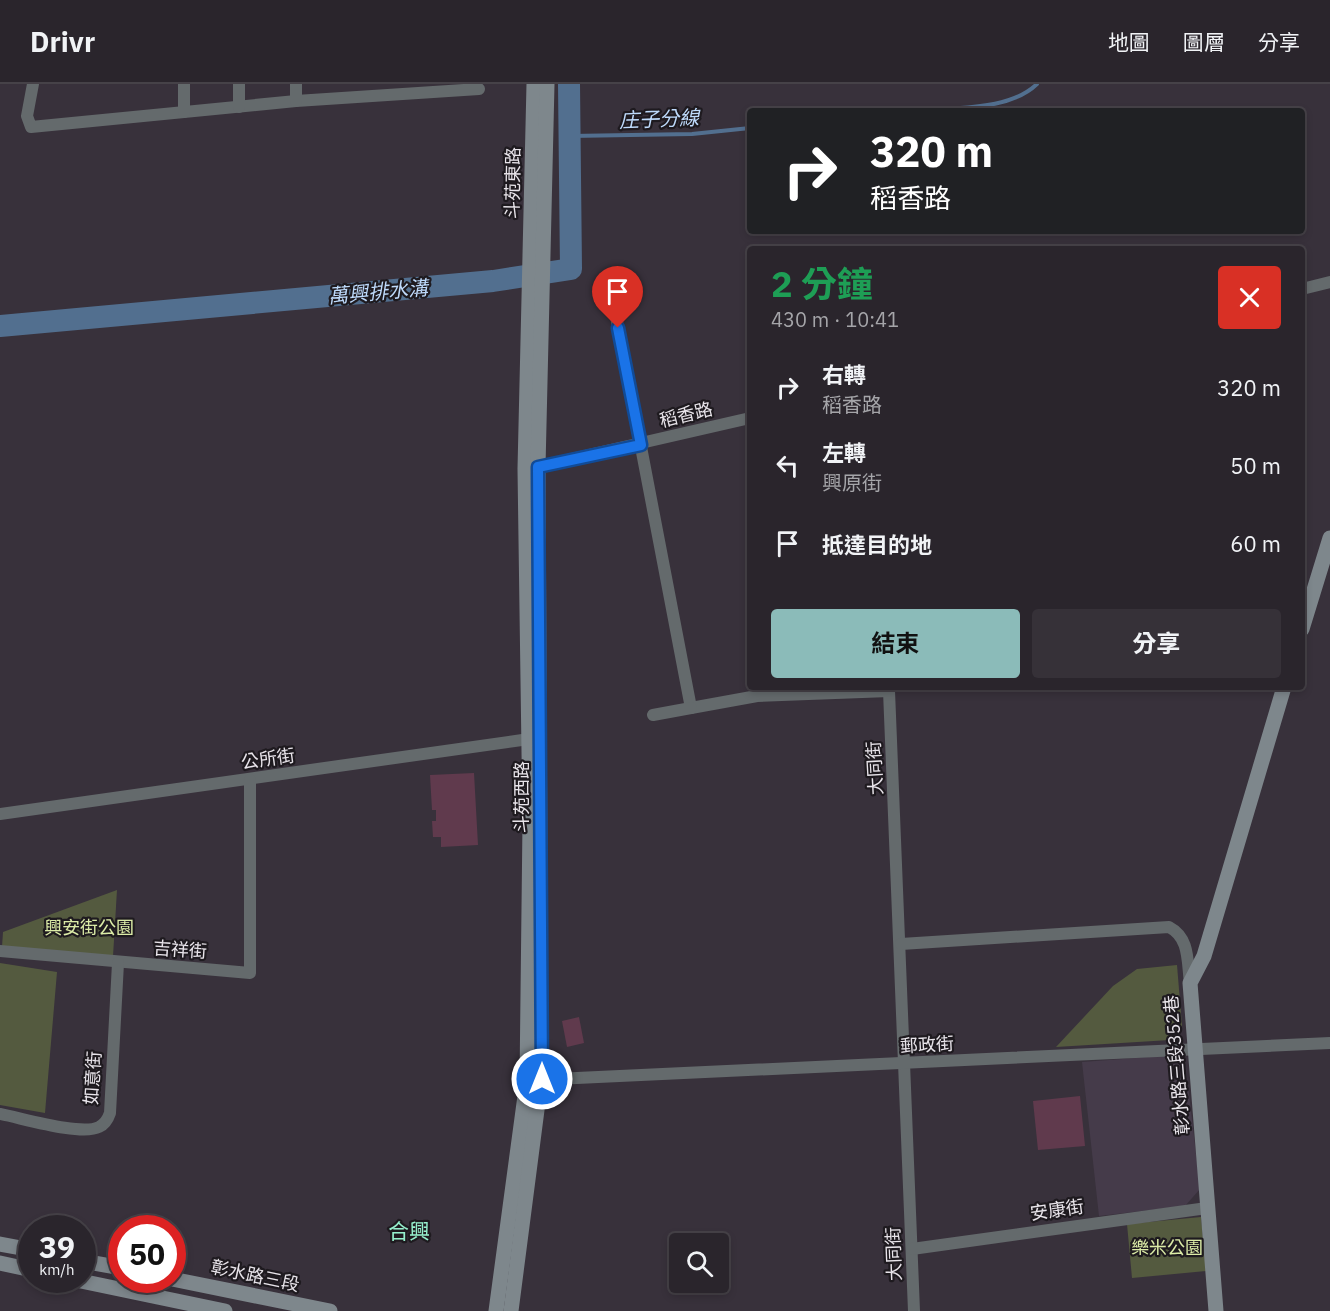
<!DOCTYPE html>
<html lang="zh-TW">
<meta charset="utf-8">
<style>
:root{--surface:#2a252c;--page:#363138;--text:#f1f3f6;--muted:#a5a5a9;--line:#464248;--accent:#8bbbb9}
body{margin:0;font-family:"IBM Plex Sans","Noto Sans TC",sans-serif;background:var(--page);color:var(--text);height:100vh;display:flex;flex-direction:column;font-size:22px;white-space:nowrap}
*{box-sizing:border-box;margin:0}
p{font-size:20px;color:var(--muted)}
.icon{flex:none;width:33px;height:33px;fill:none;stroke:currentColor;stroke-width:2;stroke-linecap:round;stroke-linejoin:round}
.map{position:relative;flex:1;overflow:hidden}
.drawer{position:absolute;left:747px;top:162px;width:558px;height:444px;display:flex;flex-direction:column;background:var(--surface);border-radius:6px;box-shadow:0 3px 9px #0003,0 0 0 2px var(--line)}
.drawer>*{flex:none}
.top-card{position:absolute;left:747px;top:24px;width:558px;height:126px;border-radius:6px;box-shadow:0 3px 9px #0003,0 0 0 2px var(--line);background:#202124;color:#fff;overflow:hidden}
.controls{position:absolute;left:669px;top:1149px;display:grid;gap:12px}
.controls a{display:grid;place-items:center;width:60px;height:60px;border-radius:6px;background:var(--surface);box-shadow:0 3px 9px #0003,0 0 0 2px var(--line);font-size:30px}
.speed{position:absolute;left:18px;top:1131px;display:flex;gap:12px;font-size:30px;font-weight:700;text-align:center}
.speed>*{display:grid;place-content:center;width:78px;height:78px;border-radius:50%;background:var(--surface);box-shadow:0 3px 9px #0003,0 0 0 2px var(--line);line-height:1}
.speed small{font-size:15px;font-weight:400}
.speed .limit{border:9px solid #d22;background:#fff;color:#111}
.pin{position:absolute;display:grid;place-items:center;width:51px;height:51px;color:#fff;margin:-62px -26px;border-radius:50% 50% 50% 0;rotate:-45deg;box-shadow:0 0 6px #0007}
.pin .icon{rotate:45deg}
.me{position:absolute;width:66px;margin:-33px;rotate:0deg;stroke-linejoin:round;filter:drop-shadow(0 0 4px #0008)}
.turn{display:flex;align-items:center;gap:21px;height:126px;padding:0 24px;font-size:27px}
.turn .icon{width:78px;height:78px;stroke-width:2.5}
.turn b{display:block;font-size:42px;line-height:51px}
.round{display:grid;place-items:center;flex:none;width:63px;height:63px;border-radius:6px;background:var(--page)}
.summary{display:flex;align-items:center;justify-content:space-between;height:102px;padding:0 24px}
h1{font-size:36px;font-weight:700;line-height:45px;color:#1e9e55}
.button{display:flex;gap:12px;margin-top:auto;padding:12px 24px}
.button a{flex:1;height:69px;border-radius:6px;background:var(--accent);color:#111;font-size:24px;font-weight:700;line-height:69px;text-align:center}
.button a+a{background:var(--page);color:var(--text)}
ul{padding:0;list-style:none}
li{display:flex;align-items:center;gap:18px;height:78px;padding:0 24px}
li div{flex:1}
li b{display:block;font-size:22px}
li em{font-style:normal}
header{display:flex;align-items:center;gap:36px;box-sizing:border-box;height:84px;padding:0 30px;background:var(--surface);border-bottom:2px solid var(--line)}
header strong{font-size:28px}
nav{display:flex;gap:33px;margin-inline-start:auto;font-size:21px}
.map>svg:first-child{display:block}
.built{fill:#453b4a}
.green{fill:#545a3f}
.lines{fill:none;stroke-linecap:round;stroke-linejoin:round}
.stream{stroke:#526f8f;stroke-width:4}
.river{stroke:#526f8f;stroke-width:22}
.building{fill:#603a4d}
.street{stroke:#646a6c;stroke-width:12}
.secondary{stroke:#7e878c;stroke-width:15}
.route-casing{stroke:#114b97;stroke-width:15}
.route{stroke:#1a73e8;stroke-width:10}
.labels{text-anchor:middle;stroke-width:4.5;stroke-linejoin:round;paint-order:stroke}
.street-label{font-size:18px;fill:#e8e4ea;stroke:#1e1a1f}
.park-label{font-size:18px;fill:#dceca7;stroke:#1e1a1f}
.water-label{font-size:20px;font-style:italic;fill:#bedafb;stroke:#1e1a1f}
.quarter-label{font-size:21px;fill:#96f0cd;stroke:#1e1a1f}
</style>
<header>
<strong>Drivr</strong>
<nav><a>地圖</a><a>圖層</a><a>分享</a></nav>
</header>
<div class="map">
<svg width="1330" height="1227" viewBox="0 0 1330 1227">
<rect width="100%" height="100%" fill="#38313b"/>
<path class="built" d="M1176,971L1186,983L1200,1105L1185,1122L1099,1132L1082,978Z"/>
<g class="green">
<path d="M117,806L113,872L2,863L3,848Z"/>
<path d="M0,879L57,888L45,1029L0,1021Z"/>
<path d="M1177,881L1182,942L1170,956L1056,963L1113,902L1137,885Z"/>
<path d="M1201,1133L1206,1187L1132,1194L1127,1140Z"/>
</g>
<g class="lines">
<g class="stream">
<path d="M919,27C956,23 1009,27 1037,0"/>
<path d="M570,52L692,50L750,44"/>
</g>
<path class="river" d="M0,242L493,197L571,185L569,0"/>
</g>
<g class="building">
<path d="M474,689L478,761L441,763V753H433L432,737H436V726H432L430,691Z"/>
<path d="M579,933L584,959L567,963L562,937Z"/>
<path d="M1080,1012L1085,1062L1038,1066L1033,1017Z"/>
</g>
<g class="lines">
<g class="street">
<path d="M33,0L27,32L31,43L296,17L479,5"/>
<path d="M239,0V23"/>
<path d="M296,17V0"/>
<path d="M184,28V0"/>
<path d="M1302,205L1330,198"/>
<path d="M614,222L691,624L757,612L889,607L914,1227"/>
<path d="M532,384L750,334"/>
<path d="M653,631L691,624"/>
<path d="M0,730L536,654"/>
<path d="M901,860L1169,843C1190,854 1187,877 1190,899"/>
<path d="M0,867L250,889V696"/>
<path d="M534,996L1330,959"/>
<path d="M0,1030C22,1034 81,1052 99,1043C105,1040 108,1035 110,1029L118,879"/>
<path d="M912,1165L1207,1124"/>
</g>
<g class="secondary">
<path d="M1302,545L1330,454"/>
<path d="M0,1160L32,1166"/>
<path d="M82,1177L122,1184"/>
<path d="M0,1179L32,1186"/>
<path d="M172,1195L330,1227"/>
<path d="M76,1196L225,1227"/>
<path d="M496,1227L527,997L530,737L525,385L534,0"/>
<path d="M511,1227L541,995L538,383L547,0"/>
<path d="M1216,1227L1190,899L1204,872L1284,603"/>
</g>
</g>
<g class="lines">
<defs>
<path id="route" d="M542,995L538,383L641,361L618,244"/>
</defs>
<use href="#route" class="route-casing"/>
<use href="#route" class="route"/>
</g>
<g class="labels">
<g class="street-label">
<text transform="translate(513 99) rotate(-89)" y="6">斗苑東路</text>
<text transform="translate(686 331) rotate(-14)" y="6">稻香路</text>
<text transform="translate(268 675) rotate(-8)" y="6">公所街</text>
<text transform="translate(875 684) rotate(-93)" y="6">大同街</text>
<text transform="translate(522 713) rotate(-90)" y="6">斗苑西路</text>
<text transform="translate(180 866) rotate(4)" y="6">吉祥街</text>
<text transform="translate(927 961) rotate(-3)" y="6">郵政街</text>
<text transform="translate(1177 981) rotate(-95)" y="6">彰水路三段352巷</text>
<text transform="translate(93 994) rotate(-86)" y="6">如意街</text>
<text transform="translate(1057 1126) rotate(-8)" y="6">安康街</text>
<text transform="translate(894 1170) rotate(-92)" y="6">大同街</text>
<text transform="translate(255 1192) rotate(12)" y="6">彰水路三段</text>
</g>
<g class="park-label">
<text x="89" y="850">興安街公園</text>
<text x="1167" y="1170">樂米公園</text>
</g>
<g class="water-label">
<text transform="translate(659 35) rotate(-2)" y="7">庄子分線</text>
<text transform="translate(378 208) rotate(-5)" y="7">萬興排水溝</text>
</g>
<g class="quarter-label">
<text x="409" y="1155">合興</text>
</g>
</g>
</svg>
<div class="controls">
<a><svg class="icon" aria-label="search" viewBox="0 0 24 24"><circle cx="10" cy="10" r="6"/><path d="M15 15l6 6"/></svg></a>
</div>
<div class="speed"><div>39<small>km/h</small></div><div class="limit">50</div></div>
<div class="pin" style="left:618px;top:244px;background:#d93025"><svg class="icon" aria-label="arrive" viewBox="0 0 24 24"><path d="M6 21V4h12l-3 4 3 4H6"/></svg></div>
<svg class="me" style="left:542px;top:995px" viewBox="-20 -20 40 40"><circle r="17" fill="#1a73e8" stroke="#fff" stroke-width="3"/><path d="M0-11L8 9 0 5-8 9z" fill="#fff"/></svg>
<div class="top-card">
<div class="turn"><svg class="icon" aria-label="right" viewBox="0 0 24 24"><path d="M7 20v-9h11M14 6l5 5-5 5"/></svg><div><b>320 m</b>稻香路</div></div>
</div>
<section class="drawer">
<div class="summary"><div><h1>2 分鐘</h1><p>430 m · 10:41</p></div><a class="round" style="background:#d93025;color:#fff"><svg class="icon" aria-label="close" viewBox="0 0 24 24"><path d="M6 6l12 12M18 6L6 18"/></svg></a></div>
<ul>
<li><svg class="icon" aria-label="right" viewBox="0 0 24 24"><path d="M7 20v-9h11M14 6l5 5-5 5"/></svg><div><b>右轉</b><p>稻香路</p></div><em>320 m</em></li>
<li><svg class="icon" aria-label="left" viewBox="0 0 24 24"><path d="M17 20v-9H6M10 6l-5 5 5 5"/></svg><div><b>左轉</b><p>興原街</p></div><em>50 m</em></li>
<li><svg class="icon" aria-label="arrive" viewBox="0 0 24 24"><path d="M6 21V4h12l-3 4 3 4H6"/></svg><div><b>抵達目的地</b></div><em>60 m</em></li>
</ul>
<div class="button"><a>結束</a><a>分享</a></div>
</section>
</div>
